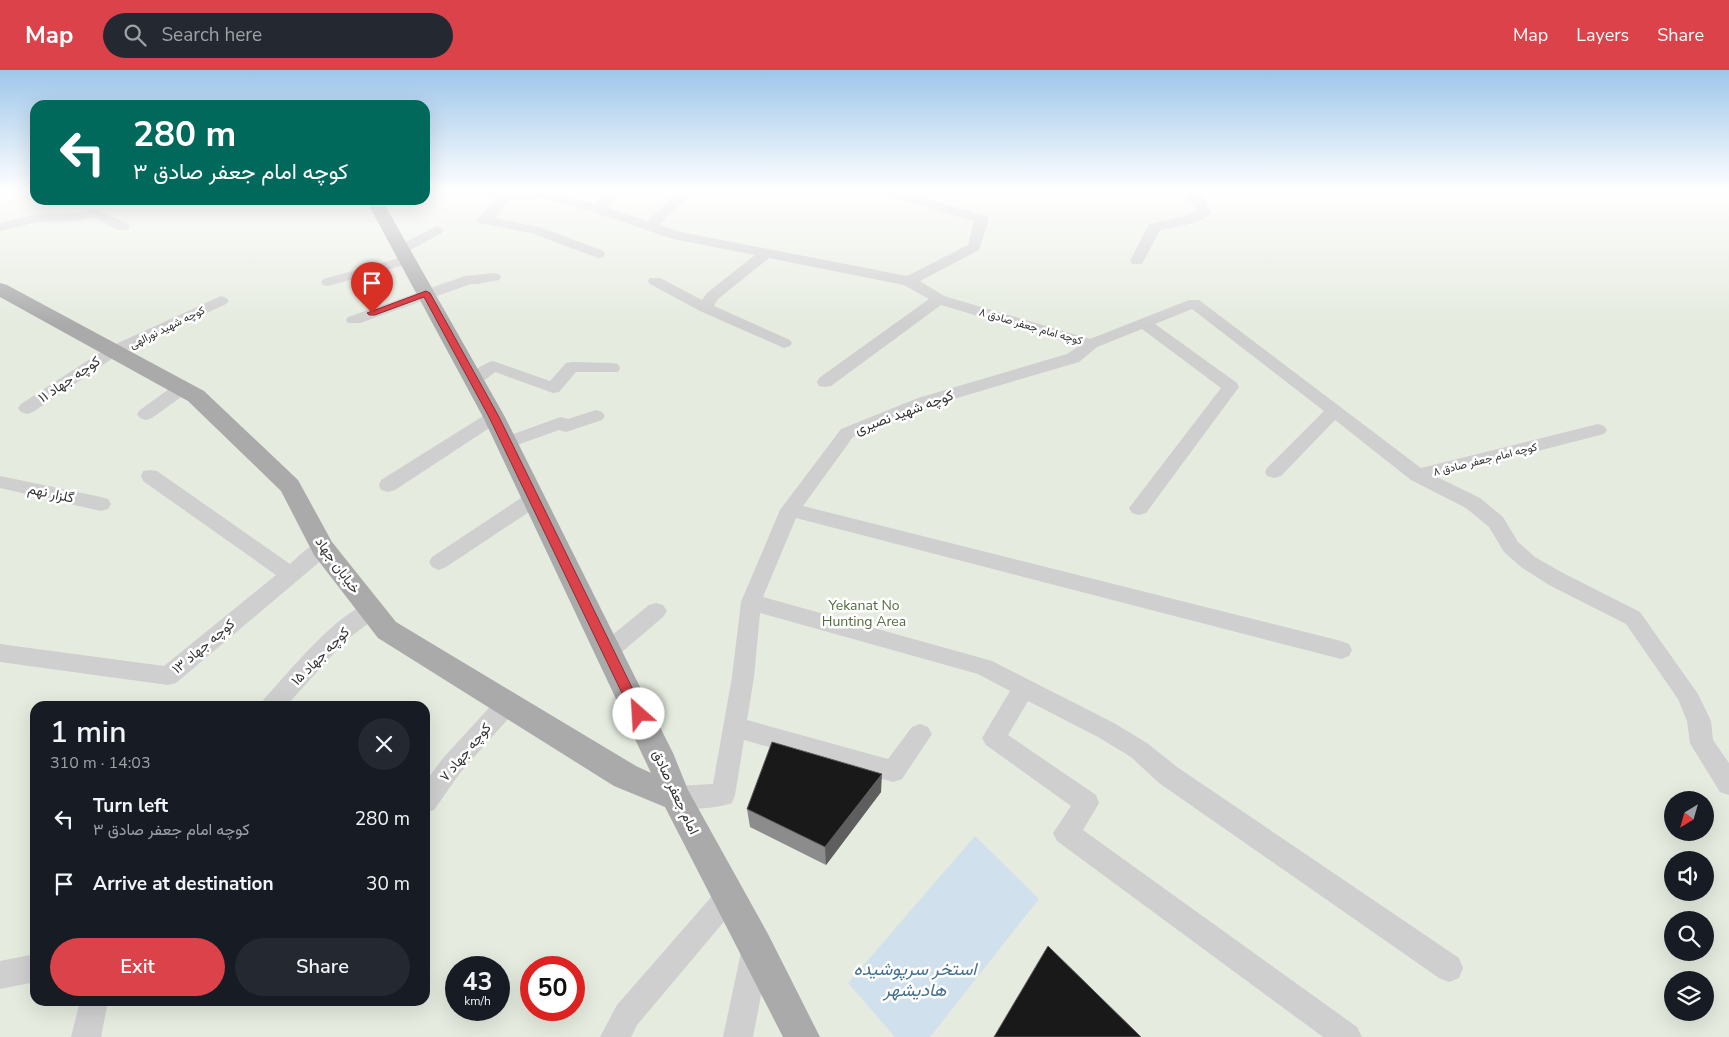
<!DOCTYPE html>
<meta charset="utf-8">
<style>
:root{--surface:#171b24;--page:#242831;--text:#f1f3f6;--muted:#9ea1a6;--accent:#dc4249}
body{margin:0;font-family:"Nunito Sans",Vazirmatn,sans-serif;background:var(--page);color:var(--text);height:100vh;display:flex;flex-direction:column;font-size:19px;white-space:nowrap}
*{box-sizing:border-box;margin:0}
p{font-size:16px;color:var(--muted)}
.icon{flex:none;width:28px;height:28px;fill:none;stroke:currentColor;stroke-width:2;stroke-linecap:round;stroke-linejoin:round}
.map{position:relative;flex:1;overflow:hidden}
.details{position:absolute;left:30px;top:631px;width:400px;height:305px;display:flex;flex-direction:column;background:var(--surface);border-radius:15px;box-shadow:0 5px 20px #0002}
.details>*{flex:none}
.banner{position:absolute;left:30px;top:30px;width:400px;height:105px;border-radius:15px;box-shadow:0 5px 20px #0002;background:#00695c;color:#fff;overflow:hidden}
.needle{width:32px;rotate:217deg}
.fabs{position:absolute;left:1664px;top:721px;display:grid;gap:10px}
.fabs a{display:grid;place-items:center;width:50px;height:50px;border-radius:50%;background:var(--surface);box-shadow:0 5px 20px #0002;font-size:25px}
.speed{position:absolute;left:445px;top:886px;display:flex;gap:10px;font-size:25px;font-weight:700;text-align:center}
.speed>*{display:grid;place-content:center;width:65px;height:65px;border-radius:50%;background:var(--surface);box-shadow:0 5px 20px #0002;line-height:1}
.speed small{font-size:12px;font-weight:400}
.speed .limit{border:8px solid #d22;background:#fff;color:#111}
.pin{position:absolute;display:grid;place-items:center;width:42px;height:42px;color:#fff;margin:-51px -21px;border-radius:50% 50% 50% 0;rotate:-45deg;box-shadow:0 0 5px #0007}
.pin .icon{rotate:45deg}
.me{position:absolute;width:55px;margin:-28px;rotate:334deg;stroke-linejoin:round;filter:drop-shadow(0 0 4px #0008)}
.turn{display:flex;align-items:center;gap:18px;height:105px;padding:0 20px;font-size:22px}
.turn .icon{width:65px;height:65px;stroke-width:2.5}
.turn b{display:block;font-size:35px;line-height:42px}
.round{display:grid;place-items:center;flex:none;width:52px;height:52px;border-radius:26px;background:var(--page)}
.head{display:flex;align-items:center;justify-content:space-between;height:85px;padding:0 20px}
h1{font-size:30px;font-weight:600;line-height:38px}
.cta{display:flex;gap:10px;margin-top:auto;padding:10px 20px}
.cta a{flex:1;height:58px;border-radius:30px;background:var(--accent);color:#fff;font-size:20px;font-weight:600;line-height:58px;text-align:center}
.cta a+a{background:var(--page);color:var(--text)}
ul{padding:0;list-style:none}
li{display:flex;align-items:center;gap:15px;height:65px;padding:0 20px}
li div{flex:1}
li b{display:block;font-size:19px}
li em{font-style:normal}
header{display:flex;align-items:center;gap:30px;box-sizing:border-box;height:70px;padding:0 25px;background:var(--accent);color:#fff}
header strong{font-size:24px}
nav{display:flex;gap:28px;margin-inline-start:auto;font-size:18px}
.search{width:350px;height:45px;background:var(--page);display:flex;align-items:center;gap:12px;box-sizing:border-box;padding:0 18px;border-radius:28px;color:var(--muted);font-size:19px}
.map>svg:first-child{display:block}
.green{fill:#e5ebdf;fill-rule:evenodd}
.water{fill:#d0e0ec}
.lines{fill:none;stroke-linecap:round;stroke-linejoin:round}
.minor{fill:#cfcfcf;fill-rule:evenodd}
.major{fill:#aaa;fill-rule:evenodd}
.wall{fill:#8c8c8c}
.shaded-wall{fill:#5e5e5e}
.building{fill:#191919;stroke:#5e5e5e}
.route{fill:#dc4249;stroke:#8f2b2f}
.labels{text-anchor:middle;stroke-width:5;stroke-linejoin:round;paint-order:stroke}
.far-street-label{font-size:11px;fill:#323232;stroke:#fff}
.street-label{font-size:14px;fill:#323232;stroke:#fff}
.park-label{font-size:14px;fill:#556d41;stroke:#fff}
.near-water-label{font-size:18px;font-style:italic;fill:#447191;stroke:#fff}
</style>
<header>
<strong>Map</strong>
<div class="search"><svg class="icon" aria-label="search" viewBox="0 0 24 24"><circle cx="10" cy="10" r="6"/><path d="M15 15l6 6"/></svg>Search here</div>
<nav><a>Map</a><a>Layers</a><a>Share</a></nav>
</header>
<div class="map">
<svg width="1729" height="967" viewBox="0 0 1729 967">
<rect width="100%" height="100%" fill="#fff"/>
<path class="green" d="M0,120H35V130H425V120H1729V967H0ZM35,636H425V931H35ZM1672,730H1705V762H1672ZM1672,790H1705V822H1672ZM1672,850H1705V882H1672ZM456,898H499V940H456ZM531,898H574V940H531ZM1672,910H1705V942H1672Z"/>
<path class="water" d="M975,766L1039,829L930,967H895L848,913Z"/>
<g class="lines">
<g class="minor">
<path d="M462,120H541L595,134L607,120H621L607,137L647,151L677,123L682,122L689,126L659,155L681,162L907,206L968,175L974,151L878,123L876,120H897L987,146L989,149L979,180L920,211L944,226L1090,269L1189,230H1199L1421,398L1598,354L1604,356L1607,360L1604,364L1437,407L1480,428L1503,447L1518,472L1535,487L1563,503L1640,542L1698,624L1711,651L1713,670L1729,693V725L1720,722L1694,680L1690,673L1687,651L1678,629L1626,554L1549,515L1521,497L1504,482L1489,457L1466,438L1411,410L1335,350L1281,406L1274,408L1267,406L1265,402L1267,398L1324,341L1192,239L1155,254L1237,313L1239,317L1146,443L1139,445L1132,443L1129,438L1221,318L1142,259L1097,277L1079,292L930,336L853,367L803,436L1341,571L1349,574L1352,580L1349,586L1341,589L796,448L763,527L992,591L1114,653L1147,673L1177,697L1459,888L1463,898L1459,908L1449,912L1439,908L1159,713L1131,687L1098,667L1028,631L1008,665L1096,725L1099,733L1083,760L1357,957L1362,967H1323L1057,771L1053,763L1071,736L986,675L982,668L1010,621L978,604L760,543L754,607L747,650L888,689L912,657L920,654L928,657L932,664L902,709L893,712L744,670L735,725L732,733C716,739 683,741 667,735L664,727L667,719L676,716L713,714L732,607L741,532L780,440L841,359L918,328L1067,284L1079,276L941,235L831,316L825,317L819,316L817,312L819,308L929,229L904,215L769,188L718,229L714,236L790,270L792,273L790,276L784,278L700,241L650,214L648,211L650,208H660L702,230L707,223L755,185L673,169L593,142L541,128L509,130L494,148L540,157L603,181L605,184L603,187L598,188L531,163L479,153L477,150L479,147L496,128L469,124Z"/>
<path d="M1185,120H1199L1211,143C1202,154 1173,157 1160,160L1142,194H1132L1130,191L1149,154L1182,147L1196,141Z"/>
<path d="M96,139L128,154L130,157L128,160H118L94,147L76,151L38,152L0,161V153L38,144L76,143Z"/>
<path d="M437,156L444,160L442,163L407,182H397L395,179L397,176Z"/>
<path d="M407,186L412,187L414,190L412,193L328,216L323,215L321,212L323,209Z"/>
<path d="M494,203L499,204L501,207L499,210L477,214H471L360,253H348L346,250L348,247L465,206Z"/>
<path d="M221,226L226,228L229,231L226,234L119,284L33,342L27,344L21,342L18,338L21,334L107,278Z"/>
<path d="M493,291L550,311L566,293L572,292L612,293L618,294L620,298L618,302H576L559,322L553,323L495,302C486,309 479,317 468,314L466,310C471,302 484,293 493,291Z"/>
<path d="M182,313L188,314L190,318L188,322L152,348L146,350L140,348L137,344L140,340L176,314Z"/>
<path d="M596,340L602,342L605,346L602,350L566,362L559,360L506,379L500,377L497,373L500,369L555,349L561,347L568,349Z"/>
<path d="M494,341L500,343L503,347L500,351L395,420L388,422L381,420L379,415L381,410L488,343Z"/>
<path d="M150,400L157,401L290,494C302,484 314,468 330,473L333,478L330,483L176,613L168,615L0,592V574L164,596L276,505L143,411L141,406L143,401Z"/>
<path d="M0,406L101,427L108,429L111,434L108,439L101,441L0,418Z"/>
<path d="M534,422L541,424L543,429L541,434L446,497L439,500L432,497L429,492L432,487L527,424Z"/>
<path d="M371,532L378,534L382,540L378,546L345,571L286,636H261L264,629C290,601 336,543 371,532Z"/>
<path d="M656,533L663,535L667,541L663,547L616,587L608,590L600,587L597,581L600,575L649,535Z"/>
<path d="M507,624L515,627L518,634L515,641L460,703L434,740L425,743V712L444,687L499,627Z"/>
<path d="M729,813L738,817L742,826L738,835L637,955L631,967H600L617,935L720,817Z"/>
<path d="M756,864L766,868L770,878L753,967H723L742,878L746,868Z"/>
<path d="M35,884V912L0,919V891Z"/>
<path d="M80,931H108L101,967H71Z"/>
</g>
<path class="major" d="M366,130H382L505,347L673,683L688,720L768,864L820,967H783L665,737L614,716L378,568L314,485L281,421L188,331L0,227V213L7,215L204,321L298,410L332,472L396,552L636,696L651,703L483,347Z"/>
</g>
<path class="wall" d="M881,722L826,795L750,757L747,739Z"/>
<path class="shaded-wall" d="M882,704L881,722L826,795L825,777Z"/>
<g class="building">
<path d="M772,672L882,704L825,777L747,739Z"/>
<path d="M1048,876L1141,967H994Z"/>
</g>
<linearGradient id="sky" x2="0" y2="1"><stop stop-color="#9ec6ea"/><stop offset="0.47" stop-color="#fff"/><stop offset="1" stop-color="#fff" stop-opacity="0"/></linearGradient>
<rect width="1729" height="255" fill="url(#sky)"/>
<path class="route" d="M426,221L430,223L499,347L645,644L643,648L639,650L634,648L489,347L424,227L375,245H369L367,243Z"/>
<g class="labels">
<g class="far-street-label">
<text transform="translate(1031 256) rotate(16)" y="4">کوچه امام جعفر صادق ۸</text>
<text transform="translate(167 257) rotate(-26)" y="4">کوچه شهید نورالهی</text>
<text transform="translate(1485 389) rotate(-14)" y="4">کوچه امام جعفر صادق ۸</text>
</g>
<g class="street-label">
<text transform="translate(69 309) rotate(-34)" y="5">کوچه جهاد ۱۱</text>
<text transform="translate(904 342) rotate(-20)" y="5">کوچه شهید نصیری</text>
<text transform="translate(51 423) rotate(12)" y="5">گلزار نهم</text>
<text transform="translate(338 495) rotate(54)" y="5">خیابان جهاد</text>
<text transform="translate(203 576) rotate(-40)" y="5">کوچه جهاد ۱۳</text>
<text transform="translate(320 586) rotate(-45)" y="5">کوچه جهاد ۱۵</text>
<text transform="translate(465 682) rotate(-50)" y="5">کوچه جهاد ‍۷</text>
<text transform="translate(676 722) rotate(65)" y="5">امام جعفر صادق</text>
</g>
<g class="park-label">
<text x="864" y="540">Yekanat No<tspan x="864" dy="16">Hunting Area</tspan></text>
</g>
<g class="near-water-label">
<text x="915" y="905">استخر سرپوشیده<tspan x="915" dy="21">هادیشهر</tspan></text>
</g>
</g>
</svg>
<div class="fabs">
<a><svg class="needle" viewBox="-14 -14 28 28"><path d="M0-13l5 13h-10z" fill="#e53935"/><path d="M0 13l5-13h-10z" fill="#9ea1a6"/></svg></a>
<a><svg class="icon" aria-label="sound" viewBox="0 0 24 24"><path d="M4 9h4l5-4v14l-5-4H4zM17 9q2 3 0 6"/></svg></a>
<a><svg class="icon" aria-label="search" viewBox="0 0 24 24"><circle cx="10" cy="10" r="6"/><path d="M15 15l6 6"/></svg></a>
<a><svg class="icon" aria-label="layers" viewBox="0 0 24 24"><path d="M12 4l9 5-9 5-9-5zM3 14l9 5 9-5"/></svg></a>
</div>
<div class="speed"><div>43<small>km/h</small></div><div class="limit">50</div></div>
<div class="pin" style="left:372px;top:243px;background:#d93025"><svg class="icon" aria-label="arrive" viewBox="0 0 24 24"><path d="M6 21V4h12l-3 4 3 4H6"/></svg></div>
<svg class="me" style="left:639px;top:644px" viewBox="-20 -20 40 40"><circle r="19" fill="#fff"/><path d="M0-13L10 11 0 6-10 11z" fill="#dc4249"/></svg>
<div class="banner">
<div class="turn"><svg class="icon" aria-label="left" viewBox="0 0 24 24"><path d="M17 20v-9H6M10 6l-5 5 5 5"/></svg><div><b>280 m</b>کوچه امام جعفر صادق ۳</div></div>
</div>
<section class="details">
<div class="head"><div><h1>1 min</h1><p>310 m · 14:03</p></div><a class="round"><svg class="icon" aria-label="close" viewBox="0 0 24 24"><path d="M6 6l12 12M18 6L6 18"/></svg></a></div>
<ul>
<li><svg class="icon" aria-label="left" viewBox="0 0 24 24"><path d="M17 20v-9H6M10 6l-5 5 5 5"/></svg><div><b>Turn left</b><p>کوچه امام جعفر صادق ۳</p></div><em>280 m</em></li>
<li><svg class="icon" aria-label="arrive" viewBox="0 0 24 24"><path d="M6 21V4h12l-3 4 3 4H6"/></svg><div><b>Arrive at destination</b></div><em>30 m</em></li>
</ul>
<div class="cta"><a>Exit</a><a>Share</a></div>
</section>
</div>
